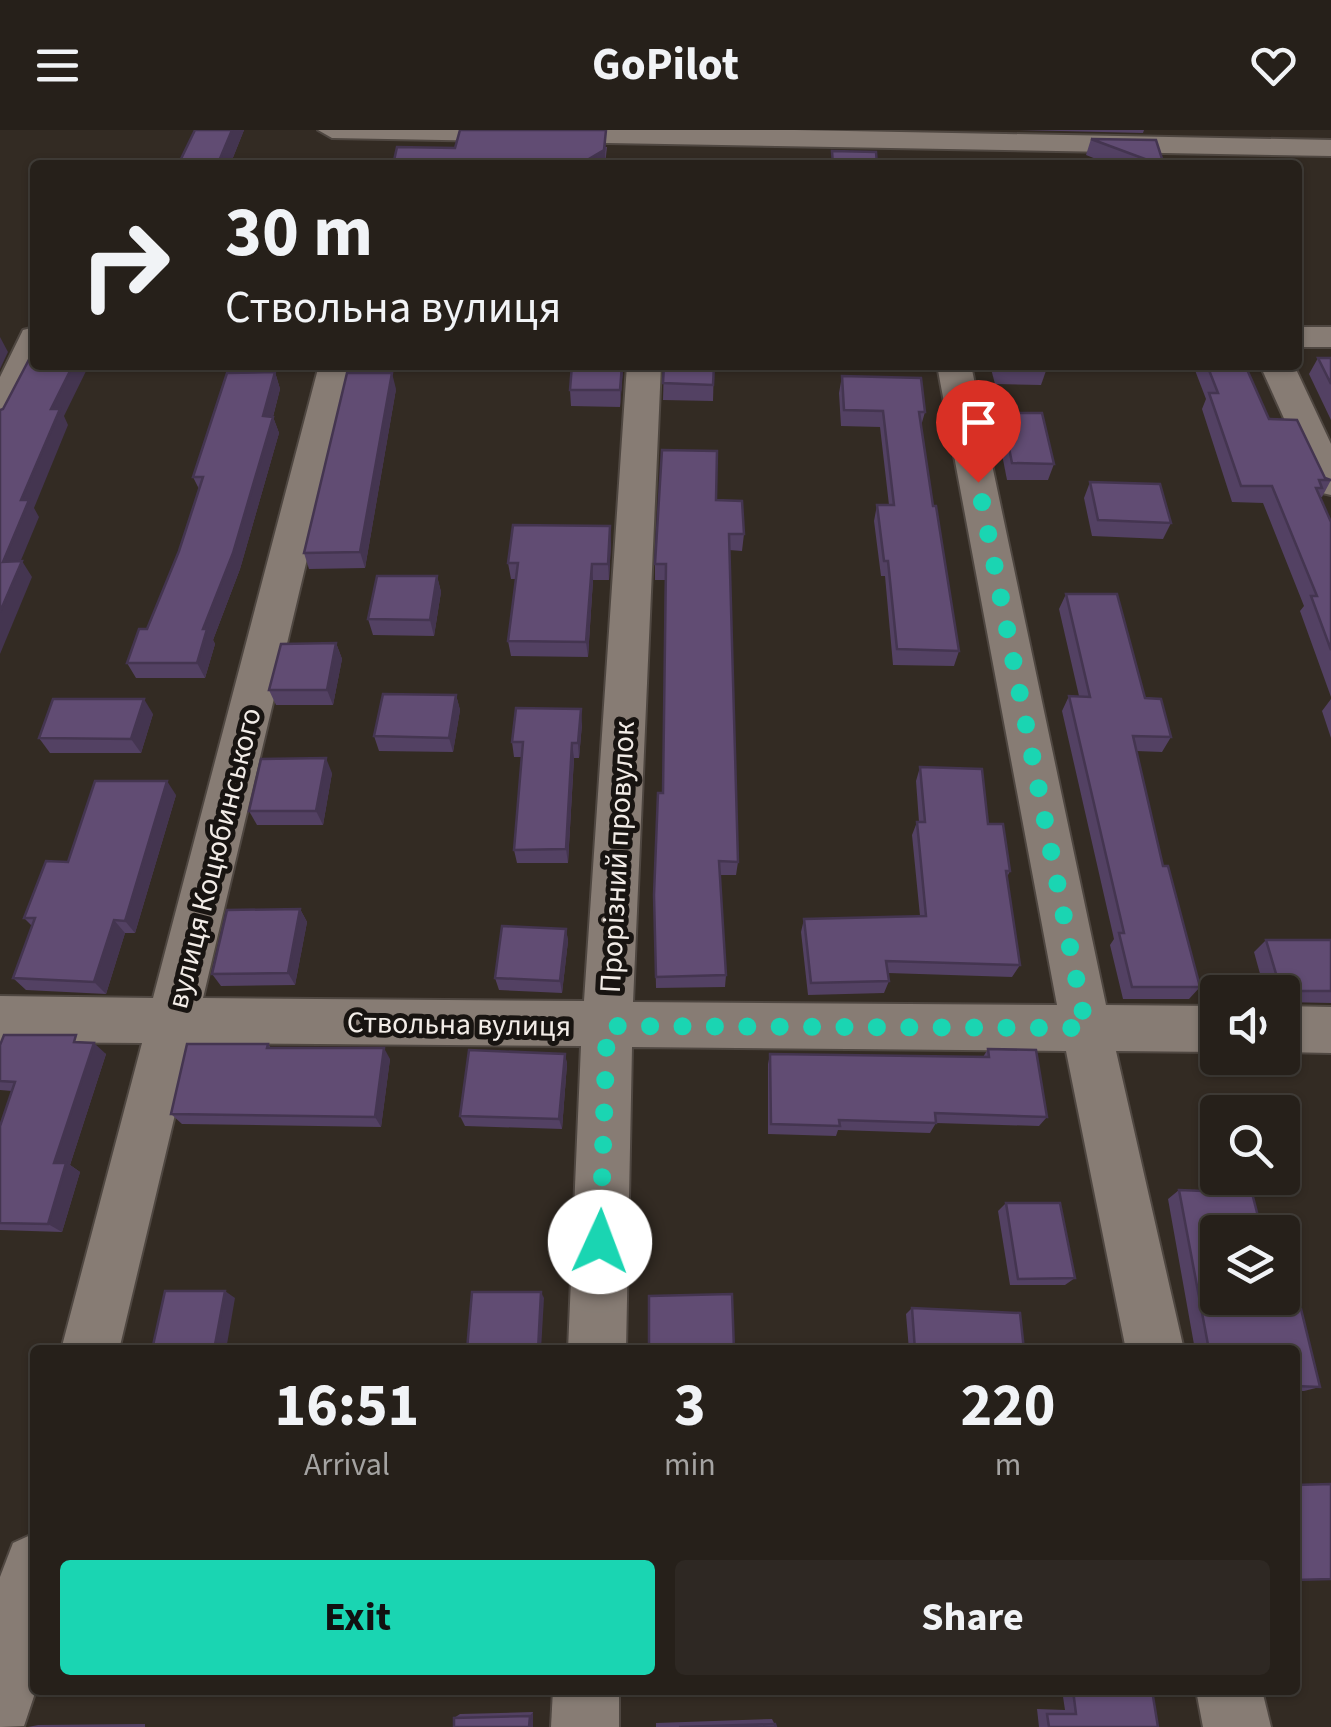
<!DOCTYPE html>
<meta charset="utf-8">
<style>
:root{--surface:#26201a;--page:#2e2823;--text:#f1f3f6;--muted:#a4a3a2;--line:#423e39;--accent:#1ad5b2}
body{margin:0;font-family:"Source Sans 3",sans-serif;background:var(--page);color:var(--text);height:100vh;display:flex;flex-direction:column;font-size:38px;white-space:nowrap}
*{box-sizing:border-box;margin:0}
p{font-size:32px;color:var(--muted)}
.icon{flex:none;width:55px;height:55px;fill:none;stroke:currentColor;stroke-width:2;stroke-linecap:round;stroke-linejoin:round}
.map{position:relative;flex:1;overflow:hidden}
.side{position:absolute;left:30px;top:1215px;width:1270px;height:350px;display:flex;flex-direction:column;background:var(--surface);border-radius:10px;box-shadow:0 2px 8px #0004,0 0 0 2px var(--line)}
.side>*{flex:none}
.top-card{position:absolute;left:30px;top:30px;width:1272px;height:210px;border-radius:10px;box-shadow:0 2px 8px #0004,0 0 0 2px var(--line);background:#26201a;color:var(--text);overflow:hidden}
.tools{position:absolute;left:1200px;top:845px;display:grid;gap:20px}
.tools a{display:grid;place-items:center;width:100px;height:100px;border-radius:10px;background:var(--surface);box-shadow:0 2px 8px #0004,0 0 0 2px var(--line);font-size:50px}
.pin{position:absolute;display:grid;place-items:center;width:85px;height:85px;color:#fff;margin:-102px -42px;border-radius:50% 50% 50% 0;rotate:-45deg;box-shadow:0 0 10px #0007}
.pin .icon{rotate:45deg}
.me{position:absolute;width:110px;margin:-55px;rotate:2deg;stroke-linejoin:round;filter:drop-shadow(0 0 8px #0008)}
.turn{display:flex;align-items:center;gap:35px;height:210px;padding:0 30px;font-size:45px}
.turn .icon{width:130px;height:130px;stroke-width:2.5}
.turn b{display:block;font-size:70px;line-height:85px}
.eta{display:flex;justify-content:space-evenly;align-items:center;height:170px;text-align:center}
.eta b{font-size:60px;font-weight:700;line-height:70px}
.cta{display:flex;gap:20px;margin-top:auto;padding:20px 30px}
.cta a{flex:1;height:115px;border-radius:10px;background:var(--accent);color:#111;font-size:40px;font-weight:700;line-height:115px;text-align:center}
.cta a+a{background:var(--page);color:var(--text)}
header{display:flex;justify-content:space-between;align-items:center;height:130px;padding:0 30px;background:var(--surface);font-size:45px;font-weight:700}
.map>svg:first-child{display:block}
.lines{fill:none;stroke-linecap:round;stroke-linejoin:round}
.minor-casing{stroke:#4f4741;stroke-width:4}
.minor{fill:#877c74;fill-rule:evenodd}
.wall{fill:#534163}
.shaded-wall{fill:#443550}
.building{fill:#614c73;stroke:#443550;stroke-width:2.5}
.route{stroke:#1ad5b2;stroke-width:18;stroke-dasharray:0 32.4}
.labels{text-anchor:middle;stroke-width:10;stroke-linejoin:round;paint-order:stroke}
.street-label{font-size:30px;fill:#f2ece7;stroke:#181411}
</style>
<header><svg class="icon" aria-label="menu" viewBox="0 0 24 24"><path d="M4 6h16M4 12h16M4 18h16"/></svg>GoPilot<svg class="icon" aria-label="heart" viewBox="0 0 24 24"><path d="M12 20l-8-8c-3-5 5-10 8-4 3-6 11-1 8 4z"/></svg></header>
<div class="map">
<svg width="1331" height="1597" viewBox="0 0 1331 1597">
<rect width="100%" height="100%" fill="#332b23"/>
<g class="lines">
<defs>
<g id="minor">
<path d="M318,0H795L1331,10V26L332,8Z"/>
<path d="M35,197V235H39L12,292L0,295V247L23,200Z"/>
<rect x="1298" y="197" width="33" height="20"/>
<path d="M319,235H353L203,868L584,871L627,235H661L633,872L1057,875L937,235H971L1106,875L1218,876V922L1116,921L1184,1220H1126L1066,921L632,917L626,1220H568L581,916L192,913L119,1220H61L142,913L0,912V866L153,868Z"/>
<path d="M1260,235H1294L1331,314V365L1318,362L1313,353Z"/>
<path d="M1282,876L1331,877V923L1282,922Z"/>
<path d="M35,1403L36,1560L24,1596L0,1597V1447L13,1413Z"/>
<path d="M553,1560H619V1597H551Z"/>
<path d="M1196,1560H1262L1271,1597H1203Z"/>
</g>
</defs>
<use href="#minor" class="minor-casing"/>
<use href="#minor" class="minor"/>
</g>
<g class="wall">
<path d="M195,0H244L230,35H182L180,31Z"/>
<path d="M1019,0H1144L1143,3Z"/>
<path d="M1091,9L1164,35H1111L1086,25Z"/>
<path d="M607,17L605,35H393L455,18Z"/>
<path d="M1318,228H1331V290L1309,244Z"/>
<path d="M572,235H623L620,277L571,276L570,260Z"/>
<path d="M664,235H714L713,271L663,270Z"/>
<path d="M990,235H1046L1047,238L1041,255L995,254Z"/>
<path d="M1193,235H1245L1269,289L1325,348L1331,350L1322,367H1320L1331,392V567L1300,481L1304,476L1263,373L1232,372L1202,279L1206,269Z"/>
<path d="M275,242L280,259L273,287L279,303L240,439L213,510L215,514L205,548H136L127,533L147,499L179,421L199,359L193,347Z"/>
<path d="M842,246L925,282L921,296L933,376L959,521L954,536L893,535L885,446H881L874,391L877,375H889L880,297L841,296L839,263Z"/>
<path d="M396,259L365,438L309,439L304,423Z"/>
<path d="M1002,283L1054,334L1048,350H1007L997,299Z"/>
<path d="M1090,352L1171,393L1163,409L1092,406L1084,368Z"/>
<path d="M716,370L744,404L742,421L729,420L738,732L736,745H720L726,845L725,857L656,858L654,765L663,663L665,450H655V434Z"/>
<path d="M611,412L609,450H593L588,527L511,526L508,511L516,449H511L508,433Z"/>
<path d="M437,446L441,462L434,506L373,505L368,489Z"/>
<path d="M1066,464L1145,568L1171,607L1162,622L1136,621L1163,736L1200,857L1189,869H1123L1110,815L1114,809L1062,581L1069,566H1079L1059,479Z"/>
<path d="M336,513L342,529L333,575H276L269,560Z"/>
<path d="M456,565L460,580L453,622L379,621L374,606Z"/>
<path d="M1331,569V608L1322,581Z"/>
<path d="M153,584L141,623H50L39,608Z"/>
<path d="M582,594L579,628H574L568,733H517L514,720L522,627H514L512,612Z"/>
<path d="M920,637L988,694L1010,741L1007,747L1020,835L1012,847L888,843L889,851L884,863L808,865L801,802L804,789L920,786L912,705L917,692H919L916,651Z"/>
<path d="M332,643L323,695H257L249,681Z"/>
<path d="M176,665L135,803H125L106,864L26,860L13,848L32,796L24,788L68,732Z"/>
<path d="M300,779L307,792L295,855L221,856L212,844Z"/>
<path d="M566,799L568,811L562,863L499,860L495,848Z"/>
<path d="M1266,810H1331V873L1282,872V862H1265L1254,822Z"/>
<path d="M84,912L106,924L70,1035L80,1042L62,1102L0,1100V996L12,961L0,960V915Z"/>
<path d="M268,914L271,918L390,929L381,997L182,994L171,984Z"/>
<path d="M988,919L1047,987L1039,996L936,993L930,1003L838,1000L836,1006L768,1004V934L770,924L983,927Z"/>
<path d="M565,924L567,934L562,999L465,996L460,986Z"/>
<path d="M1179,1060L1279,1178L1320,1257L1304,1261H1295V1220H1195L1168,1069Z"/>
<path d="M1006,1073L1075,1148L1065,1155H1010L998,1081Z"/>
<path d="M912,1178L1024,1220H909L906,1184Z"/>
<path d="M1062,1560H1152L1158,1597H1039L1037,1579L1065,1580Z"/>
<path d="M533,1582V1597H454V1588L460,1584Z"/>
<path d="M772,1589L776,1597H656V1593Z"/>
<path d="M145,1594V1597H28L38,1595Z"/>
</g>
<g class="shaded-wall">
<path d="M232,0H244L230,35H220L219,31Z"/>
<path d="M606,0L605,35H582V33Z"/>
<path d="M0,207L8,222L0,239Z"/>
<path d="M73,235H89L64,286L68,295L34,378L39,387L14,447L3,432L21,370L51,279Z"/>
<path d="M622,235L623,241L620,277V260Z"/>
<path d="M275,242L280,259L271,294L273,287L279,303L240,439L213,510L215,514L205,548L197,533L203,499Z"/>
<path d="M392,243L396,259L365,438L360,422Z"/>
<path d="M610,396L611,412L609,450L608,434Z"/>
<path d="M22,431L32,447L0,524V482Z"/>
<path d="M592,434L593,450L588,527L586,512Z"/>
<path d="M437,446L441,462L434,506L430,490Z"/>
<path d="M336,513L342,529L333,575L327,560Z"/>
<path d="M456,565L460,580L453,622L449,608Z"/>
<path d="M144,569L153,584L141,623L131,609Z"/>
<path d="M581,579L582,594L579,628L578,613Z"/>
<path d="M572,613L574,628L568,733L566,719Z"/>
<path d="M326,628L332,643L323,695L316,681Z"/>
<path d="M167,651L176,665L135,803L125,791Z"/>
<path d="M300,779L307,792L295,855L288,843Z"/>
<path d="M114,790L125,803L106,864L94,852Z"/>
<path d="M566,799L568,811L562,863L560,851Z"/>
<path d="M1295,861L1282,872V864Z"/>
<path d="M94,913L106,924L70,1035L80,1042L62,1102L48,1094L54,1033Z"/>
<path d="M384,918L390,929L381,997L375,987Z"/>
<path d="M565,924L567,934L562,999L559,989Z"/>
<path d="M225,1161L235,1168L226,1220H214Z"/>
<path d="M541,1162L544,1168L541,1220H538Z"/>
<path d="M533,1582V1597H529L530,1586Z"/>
</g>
<g class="building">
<path d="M195,0H232L219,31H180Z"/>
<path d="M460,0H606L604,20L582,33L456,30L454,35H393L397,17L455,18Z"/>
<path d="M1091,9L1156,10L1164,35H1161Z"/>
<path d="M832,21L876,22L877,35H833Z"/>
<path d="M35,180V235H73L51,279H60L21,370H29L3,432L22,431L0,482V280L3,279L34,220L30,215V189Z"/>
<path d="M1318,228H1331V254Z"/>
<path d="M572,235H622L620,260H570Z"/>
<path d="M664,235H714L713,255L663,253Z"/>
<path d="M999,235H1046L1047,238H999Z"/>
<path d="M1207,235H1245L1269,289L1297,290L1325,348L1331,350H1319L1322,358H1316L1331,392V520L1311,466H1317L1272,356H1241L1209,263H1218Z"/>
<path d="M275,242L263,286L273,287L233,423L203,499H207L197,533H127L139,499H147L179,421L203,347H193L227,243Z"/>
<path d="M347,243H392L360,422L304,423Z"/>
<path d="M842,246L921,248L925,282H919L933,376H936L959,521L897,519L888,431H884L877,375H894L883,281L844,280Z"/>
<path d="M1002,283H1042L1054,334L1012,333Z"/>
<path d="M662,320L717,321L716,370L742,371L744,404H729L738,732L719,731L726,845L656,847L654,765L658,663H663L666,434H655Z"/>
<path d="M1090,352L1160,354L1171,393L1098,390Z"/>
<path d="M513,395L610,396L608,434H592L586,512L508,511L518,433H508Z"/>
<path d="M377,446H437L430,490L368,489Z"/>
<path d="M1066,464H1117L1145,568L1161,569L1171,607L1133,606L1163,736H1168L1200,857H1132L1119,803H1124L1069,566L1090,567Z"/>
<path d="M336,513L327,560H269L281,514Z"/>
<path d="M383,564L456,565L449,608L374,606Z"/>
<path d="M53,569H144L131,609L39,608Z"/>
<path d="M516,578L581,579L578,613H572L566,719L514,720L523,612H512Z"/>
<path d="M326,628L316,681H249L261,629Z"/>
<path d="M920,637L982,639L988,694H1003L1010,741H1006L1020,835L886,831L889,851L811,853L804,789L926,786L917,692H925Z"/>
<path d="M95,651H167L125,791L114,790L94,852L13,848L35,788H24L46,731L68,732Z"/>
<path d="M300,779L288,843L212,844L227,780Z"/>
<path d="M502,796L566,799L560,851L495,848Z"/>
<path d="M1266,810H1331V861H1295L1282,864Z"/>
<path d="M4,905H76L74,912L94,913L54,1033H66L48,1094L0,1093V996L15,952L0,951V915Z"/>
<path d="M187,914H268L267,918H384L375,987L171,984Z"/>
<path d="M988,919L1036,920L1047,987L935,983L936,993L839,990L840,996L771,994L770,924L989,927Z"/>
<path d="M469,920L565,924L559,989L460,986Z"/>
<path d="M1179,1060L1252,1063L1262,1102H1218V1168H1277L1279,1178L1301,1179L1320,1257L1295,1256V1220H1209Z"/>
<path d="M1006,1073H1060L1075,1148L1018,1149Z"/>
<path d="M165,1161H225L214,1220H152Z"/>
<path d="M472,1162H541L538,1220H467Z"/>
<path d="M732,1164L734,1220H649V1166Z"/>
<path d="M912,1178L1020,1183L1024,1220H915Z"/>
<path d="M1331,1354V1449L1295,1450V1355Z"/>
<path d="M1073,1560H1152L1158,1597H1049L1047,1584H1076Z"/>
<path d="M530,1586L529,1597H454V1588Z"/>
<path d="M775,1594L776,1597H679Z"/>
</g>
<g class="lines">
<path class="route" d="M600,1112L607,896L1086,898L978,352"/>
</g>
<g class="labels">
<g class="street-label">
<text transform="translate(617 727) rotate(-87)" y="10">Прорізний провулок</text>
<text transform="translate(214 728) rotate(-76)" y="10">вулиця Коцюбинського</text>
<text transform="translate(459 894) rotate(1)" y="10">Ствольна вулиця</text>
</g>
</g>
</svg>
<div class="tools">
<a><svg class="icon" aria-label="sound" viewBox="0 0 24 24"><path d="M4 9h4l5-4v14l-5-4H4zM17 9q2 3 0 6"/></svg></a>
<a><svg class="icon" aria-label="search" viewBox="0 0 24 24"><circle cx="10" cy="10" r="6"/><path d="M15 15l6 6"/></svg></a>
<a><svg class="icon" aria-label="layers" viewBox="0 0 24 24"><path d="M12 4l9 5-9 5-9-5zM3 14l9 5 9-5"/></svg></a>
</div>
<div class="pin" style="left:978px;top:352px;background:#d93025"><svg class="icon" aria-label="arrive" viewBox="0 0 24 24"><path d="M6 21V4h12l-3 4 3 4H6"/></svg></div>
<svg class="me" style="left:600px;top:1112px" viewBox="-20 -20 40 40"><circle r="19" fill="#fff"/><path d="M0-13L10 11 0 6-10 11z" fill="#1ad5b2"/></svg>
<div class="top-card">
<div class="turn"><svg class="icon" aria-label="right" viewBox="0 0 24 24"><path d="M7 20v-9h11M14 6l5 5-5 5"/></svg><div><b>30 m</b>Ствольна вулиця</div></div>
</div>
<section class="side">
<div class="eta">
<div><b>16:51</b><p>Arrival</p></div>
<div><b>3</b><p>min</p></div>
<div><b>220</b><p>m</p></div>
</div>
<div class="cta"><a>Exit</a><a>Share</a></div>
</section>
</div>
